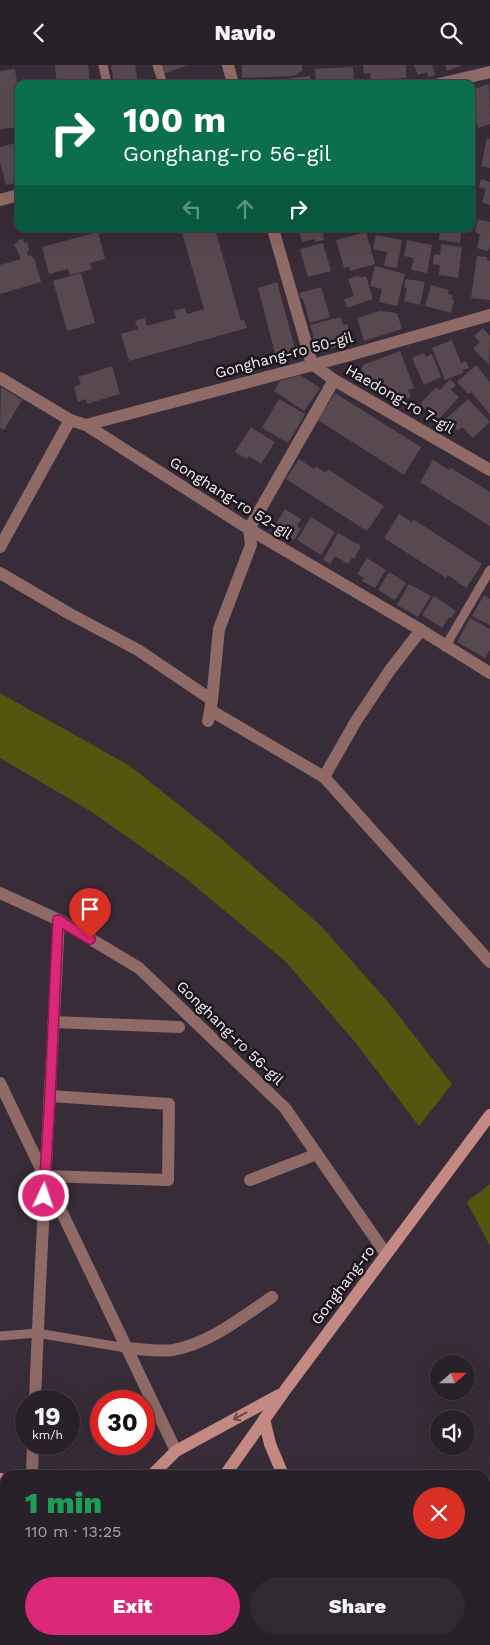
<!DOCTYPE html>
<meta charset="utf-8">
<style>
:root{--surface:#292129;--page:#312931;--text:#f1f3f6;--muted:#a5a3a8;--line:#453e46;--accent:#db2777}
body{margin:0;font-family:"Work Sans",sans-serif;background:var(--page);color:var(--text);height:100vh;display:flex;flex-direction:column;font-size:19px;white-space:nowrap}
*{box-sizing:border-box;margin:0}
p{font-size:16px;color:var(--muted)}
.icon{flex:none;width:28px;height:28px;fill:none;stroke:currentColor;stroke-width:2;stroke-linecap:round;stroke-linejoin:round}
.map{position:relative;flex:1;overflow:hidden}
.panel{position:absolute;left:0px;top:1405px;width:490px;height:175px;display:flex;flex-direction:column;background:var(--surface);border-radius:15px 15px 0 0;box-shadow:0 5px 20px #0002,0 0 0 1px var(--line)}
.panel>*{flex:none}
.guide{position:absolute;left:15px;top:15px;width:460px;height:152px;border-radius:10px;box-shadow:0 5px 20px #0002,0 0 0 1px var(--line);background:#0b6e4f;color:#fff;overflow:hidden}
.needle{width:32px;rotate:69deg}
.fabs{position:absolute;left:430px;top:1290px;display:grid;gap:10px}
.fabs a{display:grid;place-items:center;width:45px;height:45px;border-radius:50%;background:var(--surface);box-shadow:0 5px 20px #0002,0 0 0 1px var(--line);font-size:25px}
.speed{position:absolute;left:15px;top:1325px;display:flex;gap:10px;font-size:25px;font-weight:700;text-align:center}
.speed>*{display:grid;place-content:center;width:65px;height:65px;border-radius:50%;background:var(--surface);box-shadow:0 5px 20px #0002,0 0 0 1px var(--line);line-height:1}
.speed small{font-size:12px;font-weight:400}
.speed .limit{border:8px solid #d22;background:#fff;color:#111}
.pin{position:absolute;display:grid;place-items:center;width:42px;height:42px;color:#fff;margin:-51px -21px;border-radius:50% 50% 50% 0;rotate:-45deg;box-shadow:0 0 5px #0007}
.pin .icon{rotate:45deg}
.me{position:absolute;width:55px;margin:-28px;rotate:3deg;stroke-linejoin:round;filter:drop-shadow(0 0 4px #0008)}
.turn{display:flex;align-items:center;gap:18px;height:105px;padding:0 25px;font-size:22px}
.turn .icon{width:65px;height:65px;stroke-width:2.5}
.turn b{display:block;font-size:35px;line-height:42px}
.lanes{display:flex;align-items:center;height:48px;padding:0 25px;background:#0003;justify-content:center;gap:25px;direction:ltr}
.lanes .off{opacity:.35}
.round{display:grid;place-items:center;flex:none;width:52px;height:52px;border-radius:26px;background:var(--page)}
.summary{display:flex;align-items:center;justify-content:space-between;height:85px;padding:0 25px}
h1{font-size:30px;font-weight:800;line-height:38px;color:#1e9e55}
.cta{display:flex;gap:10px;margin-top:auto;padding:10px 25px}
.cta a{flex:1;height:58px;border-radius:30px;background:var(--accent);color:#fff;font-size:20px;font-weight:800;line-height:58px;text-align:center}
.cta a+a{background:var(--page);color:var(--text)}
header{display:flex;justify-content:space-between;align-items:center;height:65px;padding:0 25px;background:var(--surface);font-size:22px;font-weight:800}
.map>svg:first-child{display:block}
.green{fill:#54560f}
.building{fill:#584950}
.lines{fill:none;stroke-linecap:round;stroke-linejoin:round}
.service{stroke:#8f6a66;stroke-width:9}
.minor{stroke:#8f6a66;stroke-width:12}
.secondary{stroke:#c58983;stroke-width:12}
.oneway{stroke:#674a4a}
.route-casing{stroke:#8e194d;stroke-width:12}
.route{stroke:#db2777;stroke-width:9}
.labels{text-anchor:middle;stroke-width:5;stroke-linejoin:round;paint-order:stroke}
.street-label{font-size:15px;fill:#f6eff6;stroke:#1b161b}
</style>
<header><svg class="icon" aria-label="back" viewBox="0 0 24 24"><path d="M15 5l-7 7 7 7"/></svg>Navio<svg class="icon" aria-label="search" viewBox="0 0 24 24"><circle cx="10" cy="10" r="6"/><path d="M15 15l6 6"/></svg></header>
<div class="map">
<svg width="490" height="1580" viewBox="0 0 490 1580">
<rect width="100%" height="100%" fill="#372c37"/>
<g class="green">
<path d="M0,628L130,701L218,771L320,860L388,937L452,1019L419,1061L355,977L286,897L184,812L92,747L0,693Z"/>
<path d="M490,1119V1181L467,1137Z"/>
<path d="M0,1564L5,1565V1575H54L79,1580H0Z"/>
</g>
<g class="building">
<path d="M55,0H88L90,19H57Z"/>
<path d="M111,0H135L138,19H114Z"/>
<path d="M160,0H188L163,9Z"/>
<path d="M242,0H302V6L294,11L242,13Z"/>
<path d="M363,0H406V13L371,15L370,8L364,9Z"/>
<path d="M414,0H432L435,10L428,12L427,7L418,10Z"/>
<path d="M445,0H462L447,6Z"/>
<path d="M353,2L354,19H316L315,4Z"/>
<path d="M15,4L19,31V62L0,64V6Z"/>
<path d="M310,11L311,19H283V14Z"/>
<path d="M489,19L490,59L478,63L471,41V25Z"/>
<path d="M487,73L490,74V103L481,101Z"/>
<path d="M19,77V117L6,120L0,97V82Z"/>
<path d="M481,114L490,117V140L482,137L486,124L479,122Z"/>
<path d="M478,154L490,157V182L488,186L477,183L480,169L475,167Z"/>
<path d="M181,164H215L241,256L244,255L247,263L129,296L121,269L138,264L135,256L145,253L147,261L176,253L174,246L185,243L187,249L204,244Z"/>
<path d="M299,164H322L324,175L315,177V174L302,177Z"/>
<path d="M433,164H462L460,178L439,175L440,166L433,165Z"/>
<path d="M98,167L105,194L90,198L92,204L70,210L68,204L49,209L42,182Z"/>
<path d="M366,167L375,199L350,206L349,202L344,203L336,175Z"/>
<path d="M376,170L402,175L397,203L384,201L387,187L373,184Z"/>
<path d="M23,174L24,178L27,177L29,186H27L28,191L31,190L32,193H34L41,217L0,229V200L21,194L14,179L18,178V175Z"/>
<path d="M407,175L432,180L427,208L411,205L414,193L404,191Z"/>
<path d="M323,178L331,206L308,212L300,184Z"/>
<path d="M441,179L462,182L458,213L439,210L440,200L433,199L434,189L440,190Z"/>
<path d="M477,191L487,192V195L490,196V235L471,233Z"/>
<path d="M375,201L405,209L397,241L379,237L382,224L370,221Z"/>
<path d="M81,208L95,258L67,266L53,216Z"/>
<path d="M359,210L360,213L366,211L373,234L347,243L344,234L354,231L348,214Z"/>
<path d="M406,214L425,217L420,240L404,236L407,223L404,222Z"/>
<path d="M277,217L296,287L276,292L258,223Z"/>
<path d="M431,220L449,225L448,229L453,230L452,234L454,235L451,248L425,241Z"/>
<path d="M321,222L330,252L310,258L303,234H301L299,228Z"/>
<path d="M380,246L397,248L402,264L364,276L357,253Z"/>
<path d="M341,252L343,260L347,259L352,277L325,285L314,274L310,260Z"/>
<path d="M483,263L490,271L489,300L473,283L480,277L474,271Z"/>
<path d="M452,275L461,298L466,296L469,303L463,305V308L445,315L432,283Z"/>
<path d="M400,286L414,323L408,325L411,332L395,338L393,332L390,333L360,311L363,300Z"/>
<path d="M424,288L426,292L432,289L441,312L424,320L412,293Z"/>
<path d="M476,300L490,317V349L471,327L468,329L457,317Z"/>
<path d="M112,301L120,329L87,339L86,334L78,337L74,322L81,319L78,312Z"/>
<path d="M300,310L320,323L304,346L274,326L280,316Z"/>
<path d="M450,314L456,320L451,325L459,332L437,356L420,339L436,322L440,325Z"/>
<path d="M1,322L22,335L4,365L0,363Z"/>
<path d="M335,328L421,382L404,410L318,355Z"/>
<path d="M279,334L305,349L288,378L262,363Z"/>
<path d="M468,334L490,357L473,373L462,362L458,366L447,353Z"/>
<path d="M251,362L275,377L261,399L249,391L247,394L235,387Z"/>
<path d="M299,394L314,404L316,401L326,408L328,404L384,441L367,466L286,414Z"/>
<path d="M433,395L449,405L451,403L490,427V461L420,417Z"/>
<path d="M285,444L301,454L297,461L301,464L294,475L274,462Z"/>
<path d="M399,449L412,457L413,454L482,499L466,523L448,510L446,513L384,473Z"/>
<path d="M311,452L335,467L321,490L297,475Z"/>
<path d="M338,468L361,481L354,494L352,493L348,499L335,491L330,499L323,495Z"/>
<path d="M367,493L386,505L375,523L362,516L364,513L357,509Z"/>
<path d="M389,507L406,518L395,535L378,525Z"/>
<path d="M409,519L431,531L418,552L397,540Z"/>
<path d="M484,530L490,534V560L472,551Z"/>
<path d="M434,531L456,546L451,553L449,552L442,563L422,550Z"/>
<path d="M470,553L490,564V585L485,593L457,577Z"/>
</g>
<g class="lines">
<g class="service">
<path d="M103,0L107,19"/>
<path d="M157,0L163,19"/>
<path d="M445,582L490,505"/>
<path d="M0,1271L37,1268L126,1283"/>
</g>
<g class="minor">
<path d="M228,0L233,19"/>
<path d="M439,19L490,7"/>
<path d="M0,135L19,130"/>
<path d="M273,164L312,299L334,315L490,405"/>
<path d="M0,313L70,355L86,360L249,464L421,565L490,608"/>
<path d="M86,360L350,290L490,250"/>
<path d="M0,482L70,355"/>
<path d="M0,508L70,549L138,585L212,635"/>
<path d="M210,645L324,712L490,897"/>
<path d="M208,656L212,635L219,564L251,480L249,464L334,315"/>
<path d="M324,712L356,656L390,605L421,565"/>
<path d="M0,828L59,855L139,903L285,1043L386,1189"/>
<path d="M53,957L179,962"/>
<path d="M0,1018L176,1386"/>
<path d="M45,1111L168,1115L169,1039L50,1031"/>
<path d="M250,1115L317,1089"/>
<path d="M126,1283C142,1284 158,1287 173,1285C209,1279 242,1252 272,1232"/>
<path d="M35,1336C41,1176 51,1015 59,855"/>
<path d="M32,1410L33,1379"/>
<path d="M483,1575V1580"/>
</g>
<g class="secondary">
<path d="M264,1354L270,1379L283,1410"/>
<path d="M152,1410L176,1386L279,1330"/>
<path d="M225,1410L283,1328L490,1050"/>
<path d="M0,1414L5,1415"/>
<path d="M0,1448L5,1449"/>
<path d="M485,1461H490"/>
<path d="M166,1580L167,1575"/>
</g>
</g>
<defs><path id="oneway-shaft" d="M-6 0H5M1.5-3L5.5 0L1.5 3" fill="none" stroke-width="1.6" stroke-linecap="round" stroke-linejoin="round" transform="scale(1.25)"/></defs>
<use class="oneway" href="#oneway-shaft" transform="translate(240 1351) rotate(152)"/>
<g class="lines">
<defs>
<path id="route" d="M44,1131L50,1031L58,855L90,874"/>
</defs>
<use href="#route" class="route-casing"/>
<use href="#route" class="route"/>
</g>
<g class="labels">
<g class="street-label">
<text transform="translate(284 290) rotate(-15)" y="5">Gonghang-ro 50-gil</text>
<text transform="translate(400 334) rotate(30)" y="5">Haedong-ro 7-gil</text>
<text transform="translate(231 433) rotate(32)" y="5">Gonghang-ro 52-gil</text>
<text transform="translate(230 968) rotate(44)" y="5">Gonghang-ro 56-gil</text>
<text transform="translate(343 1220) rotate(-53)" y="5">Gonghang-ro</text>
</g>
</g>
</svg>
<div class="fabs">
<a><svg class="needle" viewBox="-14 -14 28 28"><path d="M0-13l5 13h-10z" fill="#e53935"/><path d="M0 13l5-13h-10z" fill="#a5a3a8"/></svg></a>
<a><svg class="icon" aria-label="sound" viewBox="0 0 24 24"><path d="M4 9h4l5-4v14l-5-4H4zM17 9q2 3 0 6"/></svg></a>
</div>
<div class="speed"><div>19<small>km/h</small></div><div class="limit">30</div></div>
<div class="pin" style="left:90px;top:874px;background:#d93025"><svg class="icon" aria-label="arrive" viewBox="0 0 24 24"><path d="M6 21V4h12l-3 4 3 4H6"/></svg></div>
<svg class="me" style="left:44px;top:1131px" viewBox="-20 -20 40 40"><circle r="17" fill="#db2777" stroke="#fff" stroke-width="3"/><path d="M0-11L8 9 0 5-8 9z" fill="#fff"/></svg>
<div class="guide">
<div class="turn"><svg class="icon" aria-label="right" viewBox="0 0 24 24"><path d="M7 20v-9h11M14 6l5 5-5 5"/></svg><div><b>100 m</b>Gonghang-ro 56-gil</div></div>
<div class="lanes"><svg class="icon off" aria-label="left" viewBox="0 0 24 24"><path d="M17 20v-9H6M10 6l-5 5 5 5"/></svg><svg class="icon off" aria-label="ahead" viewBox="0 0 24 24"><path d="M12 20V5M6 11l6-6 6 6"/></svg><svg class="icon" aria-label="right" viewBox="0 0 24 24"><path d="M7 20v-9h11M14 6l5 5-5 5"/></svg></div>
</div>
<section class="panel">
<div class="summary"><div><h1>1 min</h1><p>110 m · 13:25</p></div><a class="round" style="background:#d93025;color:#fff"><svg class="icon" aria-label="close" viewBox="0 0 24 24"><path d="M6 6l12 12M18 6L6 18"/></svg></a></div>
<div class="cta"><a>Exit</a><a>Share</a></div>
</section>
</div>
